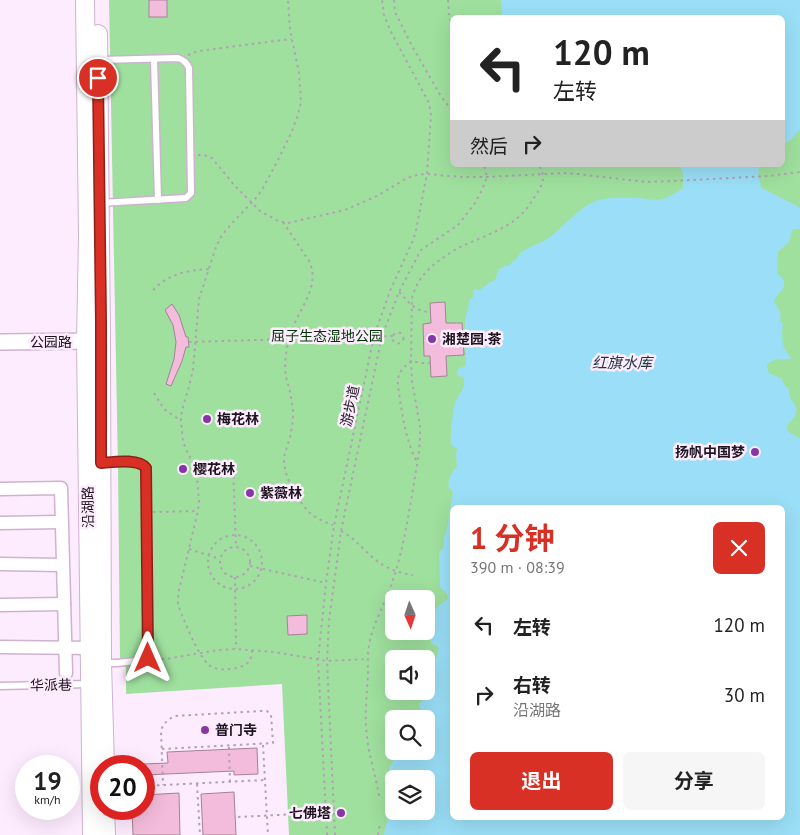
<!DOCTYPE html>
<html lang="zh">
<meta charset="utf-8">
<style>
:root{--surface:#fff;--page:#f6f6f6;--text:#222;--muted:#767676;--accent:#d93025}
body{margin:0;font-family:"PT Sans","Noto Sans SC",sans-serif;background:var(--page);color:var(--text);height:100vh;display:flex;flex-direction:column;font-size:19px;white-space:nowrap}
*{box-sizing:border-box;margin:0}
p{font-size:16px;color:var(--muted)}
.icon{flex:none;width:28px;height:28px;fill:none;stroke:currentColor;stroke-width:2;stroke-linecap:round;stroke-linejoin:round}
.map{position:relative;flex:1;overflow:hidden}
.panel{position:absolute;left:450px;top:505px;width:335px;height:315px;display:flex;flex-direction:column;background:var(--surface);border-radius:8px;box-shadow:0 5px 20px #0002}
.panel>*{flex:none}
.top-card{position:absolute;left:450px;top:15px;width:335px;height:152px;border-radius:8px;box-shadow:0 5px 20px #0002;background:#fff;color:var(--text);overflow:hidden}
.needle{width:32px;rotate:177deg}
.buttons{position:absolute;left:385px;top:590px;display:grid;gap:10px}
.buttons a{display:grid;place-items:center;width:50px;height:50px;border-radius:8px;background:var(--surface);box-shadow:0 5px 20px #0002;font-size:25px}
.speed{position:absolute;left:15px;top:755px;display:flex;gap:10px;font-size:25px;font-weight:700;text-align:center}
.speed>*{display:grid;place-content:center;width:65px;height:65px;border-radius:50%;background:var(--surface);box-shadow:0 5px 20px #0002;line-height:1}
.speed small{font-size:12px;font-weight:400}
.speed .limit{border:8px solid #d22;background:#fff;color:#111}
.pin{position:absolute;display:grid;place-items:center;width:42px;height:42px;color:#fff;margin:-21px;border:2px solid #fff;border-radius:50%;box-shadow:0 1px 5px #0007}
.me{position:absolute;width:55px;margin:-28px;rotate:0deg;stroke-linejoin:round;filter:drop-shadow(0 0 4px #0008)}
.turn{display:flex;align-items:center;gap:18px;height:105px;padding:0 20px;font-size:22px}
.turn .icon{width:65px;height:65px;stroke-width:2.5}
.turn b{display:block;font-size:35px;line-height:42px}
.then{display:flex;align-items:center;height:48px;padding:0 20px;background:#0003;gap:10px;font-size:19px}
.round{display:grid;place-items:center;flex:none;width:52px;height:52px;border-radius:8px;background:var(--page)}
.summary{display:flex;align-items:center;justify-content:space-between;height:85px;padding:0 20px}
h1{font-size:30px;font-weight:700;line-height:38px;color:var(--accent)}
.cta{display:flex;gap:10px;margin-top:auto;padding:10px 20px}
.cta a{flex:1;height:58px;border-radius:8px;background:var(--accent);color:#fff;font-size:20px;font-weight:700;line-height:58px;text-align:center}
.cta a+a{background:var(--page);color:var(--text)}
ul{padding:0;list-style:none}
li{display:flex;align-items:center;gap:15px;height:70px;padding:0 20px}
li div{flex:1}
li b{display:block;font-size:19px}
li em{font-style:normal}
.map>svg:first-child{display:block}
.green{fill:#9fe09e;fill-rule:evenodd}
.water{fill:#9adff7;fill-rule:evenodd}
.building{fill:#f4bcdc;stroke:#a58296}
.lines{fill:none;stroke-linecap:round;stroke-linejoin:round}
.service-casing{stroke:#ceb3cf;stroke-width:9}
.minor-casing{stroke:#ceb3cf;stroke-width:15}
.tertiary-casing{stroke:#ceb3cf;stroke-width:18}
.secondary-casing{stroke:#ceb3cf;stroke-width:20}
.path{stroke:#b0a2b1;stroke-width:2;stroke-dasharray:2.5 4;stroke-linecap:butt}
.service{stroke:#fff;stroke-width:6}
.minor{stroke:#fff;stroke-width:12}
.tertiary{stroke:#fff;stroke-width:15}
.secondary{stroke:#fff;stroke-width:18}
.route-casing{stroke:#8d1f18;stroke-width:12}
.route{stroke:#d93025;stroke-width:9}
.poi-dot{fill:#8736a5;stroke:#fdecfe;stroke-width:2}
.labels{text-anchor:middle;stroke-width:5;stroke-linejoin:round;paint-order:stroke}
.park-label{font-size:14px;fill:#003403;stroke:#fdecfe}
.poi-label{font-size:14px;font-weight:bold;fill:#1e141f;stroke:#fdecfe;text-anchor:start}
.street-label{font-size:14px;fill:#1e141f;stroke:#fdecfe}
.water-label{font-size:15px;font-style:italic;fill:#1f363d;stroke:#fdecfe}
</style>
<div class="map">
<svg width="800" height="835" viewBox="0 0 800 835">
<rect width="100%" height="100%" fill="#fdecfe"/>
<path class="green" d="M109,0H800V835H289L282,684L126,694V668L120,658L118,467ZM452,18H782V165H452ZM452,508H782V818H452ZM394,599H426V631H394ZM394,659H426V691H394ZM394,719H426V751H394ZM394,779H426V811H394Z"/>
<g class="water">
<path d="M501,0H800V130C792,137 794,140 783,144L782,18L502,17Z"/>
<path d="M679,165H759C758,173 758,180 762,188L797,206L800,208V229L792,230L789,242L778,252L777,274L781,276L784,281V287L774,300C777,310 782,309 780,321L783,324C782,332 781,344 786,351C788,354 790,356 791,359C781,360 774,357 767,365V368L769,373L782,379L785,386L789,389C788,401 798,403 796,413C794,422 785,420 788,431L800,439V835H384L389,813L394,799V811H426V779H394V795L393,781L389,768L394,760L396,751H426V719H417L422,714L419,704L426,697L429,671L432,663L436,659L439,647L431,643V639C442,631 431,623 434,613C436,607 443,602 448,599L447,594L440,587L439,552L444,547V539L447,528L453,492L449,488C447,480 452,472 457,466L456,454L457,448C454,447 453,447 451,444C450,439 453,408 455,403C460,391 465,391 464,377L458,376L457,374L458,369L466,366L465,318L468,310L469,300L473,297L474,289L480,290L489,283L495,280L499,269L505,266H509L512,262L516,260C521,248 536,246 547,239C562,229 581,205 598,200C611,197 627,197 640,198C648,199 655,201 663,199C670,197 677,192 683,188V173ZM452,508H782V818H452Z"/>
</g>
<g class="building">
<rect x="149" y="0" width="18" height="17"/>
<path d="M445,302L446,323H462L464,355L446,356L447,376L431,377L430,356H424L423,324L431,323L430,303Z"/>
<path d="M172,304L179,315L186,337H188L189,347H186L182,361L171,386L166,384L174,359L176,342L173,325L165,310Z"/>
<path d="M307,615V634L288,635L287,616Z"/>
<path d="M257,748L258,774L234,775V771L144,775V764L168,763L167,752Z"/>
<path d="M234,792L236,835H203L201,794Z"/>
<path d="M179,793L180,835H133L132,809H144V795Z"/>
</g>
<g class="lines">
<defs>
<g id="service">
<path d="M154,59L158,200"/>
<path d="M100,60L178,58C184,60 187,63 189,68L191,193L186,198L100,203"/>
<path d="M103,463C114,462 139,458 145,469L148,654V658L145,660L117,663H104"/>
<path d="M0,686L89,684"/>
</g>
<g id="minor">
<path d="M0,489L61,488L66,673"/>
<path d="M0,523L61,522"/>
<path d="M0,564L62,565"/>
<path d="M0,605L64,604"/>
<path d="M0,647L90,648"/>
</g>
<path id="tertiary" d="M0,342L96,341"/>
<g id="secondary">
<path d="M85,0L88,236L86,341L92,835"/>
<path d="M98,34L101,342L102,663L105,766"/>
<path d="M105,809L106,835"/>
</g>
</defs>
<use href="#service" class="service-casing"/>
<use href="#minor" class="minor-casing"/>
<use href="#tertiary" class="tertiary-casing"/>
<use href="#secondary" class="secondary-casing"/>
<g class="path">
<path d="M394,0L395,12L412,46L439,93L452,111"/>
<path d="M448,0L449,14L452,30"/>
<path d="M188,55L198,51L291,39"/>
<path d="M198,155H204L212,158L235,186L260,211L278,221L288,223L345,210L377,196L407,178L417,175L427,174L462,177H487L564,173L578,174L646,182L672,181L769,176L800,172"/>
<path d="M283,222L309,261C322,288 296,311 290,336C286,348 284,364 286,377C287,381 288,384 289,388C291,395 292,403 293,411C293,420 292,429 290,437C288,445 285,451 284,459C284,478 297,500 310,513C317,519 325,522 333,525"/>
<path d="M153,290C168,274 188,270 209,269"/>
<path d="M399,292C409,302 414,311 429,312"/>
<circle cx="398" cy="338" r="5.5"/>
<path d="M189,342L393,336"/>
<path d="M154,393L164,409L181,421"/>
<path d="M416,460C405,438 402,412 398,387C397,373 401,370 411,361L422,363H434"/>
<path d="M233,463L236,547"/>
<path d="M153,512L198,511"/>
<path d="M341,531C353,537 361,547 371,556C383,567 397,573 413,575"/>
<circle cx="235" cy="562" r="27"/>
<circle cx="235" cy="562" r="15"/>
<path d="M189,549L220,559"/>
<path d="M250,566L326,583"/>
<path d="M235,577L236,649"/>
<path d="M252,650C252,659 249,664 240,667C231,670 216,671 209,665C198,656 184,620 178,605V598L179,590L198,511L199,501L197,478L194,466L183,442L181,421L182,410L188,390L193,370L199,299L216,247L222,235L233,222L256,198L262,190L280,156L292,131L298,115L301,102L300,88L299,73L290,30L288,0"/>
<path d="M155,659H166L218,650L236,649L274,652L327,661L368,659"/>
<path d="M263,745L268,835"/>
<path d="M229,747L230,782"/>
<path d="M162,749L273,743L271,715L267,711H262L175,716C168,719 164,723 161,730L163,785"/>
<path d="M197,784L200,835"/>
<path d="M144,786L265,780"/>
<path d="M379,796C376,776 369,757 367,737C364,716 367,694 368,673C368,664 367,655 369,646C372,625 384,606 391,586C403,552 408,518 414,483C417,464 421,445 420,426L412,381L411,361L412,298C417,279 428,268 444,257C465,241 494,236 515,220C523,214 530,205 535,196C543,185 546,178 539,165"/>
<path d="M238,817L336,812"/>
<path d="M327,835L318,660L326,583L334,526L374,336L390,291L414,238L416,230L427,174L431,115L429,103L390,30L384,15L382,0"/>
<path d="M335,835L327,661L329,621L341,531L382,336L399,292L421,250L458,225L475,203L482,190L487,177L484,165"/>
<path d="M378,835L380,824"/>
</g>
<use href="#service" class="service"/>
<use href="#minor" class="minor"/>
<use href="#tertiary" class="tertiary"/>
<use href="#secondary" class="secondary"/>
</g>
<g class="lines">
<defs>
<path id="route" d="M98,78L101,322V463C113,462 139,458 146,468L148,658"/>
</defs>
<use href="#route" class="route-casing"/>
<use href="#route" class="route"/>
</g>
<g class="poi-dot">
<circle cx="432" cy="339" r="5"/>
<circle cx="207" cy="419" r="5"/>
<circle cx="755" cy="452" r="5"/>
<circle cx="183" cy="469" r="5"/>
<circle cx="250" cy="493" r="5"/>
<circle cx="205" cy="730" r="5"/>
<circle cx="341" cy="813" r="5"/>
</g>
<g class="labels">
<g class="park-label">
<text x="327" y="341">屈子生态湿地公园</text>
</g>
<g class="poi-label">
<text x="442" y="344">湘楚园·茶</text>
<text x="217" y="424">梅花林</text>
<text x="745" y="457" text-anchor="end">扬帆中国梦</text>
<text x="193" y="474">樱花林</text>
<text x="260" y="498">紫薇林</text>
<text x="215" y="735">普门寺</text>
<text x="331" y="818" text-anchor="end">七佛塔</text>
</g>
<g class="street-label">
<text x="51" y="347">公园路</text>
<text transform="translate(350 406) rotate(-78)" y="5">游步道</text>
<text transform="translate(88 507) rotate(-91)" y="5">沿湖路</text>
<text transform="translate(51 685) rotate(-1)" y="5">华派巷</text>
</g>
<g class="water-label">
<text x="622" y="368">红旗水库</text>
</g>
</g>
</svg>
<div class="buttons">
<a><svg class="needle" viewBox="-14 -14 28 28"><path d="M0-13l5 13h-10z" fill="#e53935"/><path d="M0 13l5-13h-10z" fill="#767676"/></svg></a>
<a><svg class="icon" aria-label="sound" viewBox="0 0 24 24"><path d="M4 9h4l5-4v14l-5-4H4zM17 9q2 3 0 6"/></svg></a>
<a><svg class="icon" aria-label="search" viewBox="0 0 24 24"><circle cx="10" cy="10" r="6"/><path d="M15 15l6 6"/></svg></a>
<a><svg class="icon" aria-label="layers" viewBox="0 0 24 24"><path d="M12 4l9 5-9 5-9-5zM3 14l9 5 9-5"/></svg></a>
</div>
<div class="speed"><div>19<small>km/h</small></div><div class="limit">20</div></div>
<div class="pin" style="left:98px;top:78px;background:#d93025"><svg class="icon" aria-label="arrive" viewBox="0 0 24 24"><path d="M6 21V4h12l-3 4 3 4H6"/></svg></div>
<svg class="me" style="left:148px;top:658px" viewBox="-20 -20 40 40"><path d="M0-17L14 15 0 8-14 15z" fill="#d93025" stroke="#fff" stroke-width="4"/></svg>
<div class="top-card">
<div class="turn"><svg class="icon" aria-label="left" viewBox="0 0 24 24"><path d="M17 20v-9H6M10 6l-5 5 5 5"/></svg><div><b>120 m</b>左转</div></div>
<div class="then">然后<svg class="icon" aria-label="right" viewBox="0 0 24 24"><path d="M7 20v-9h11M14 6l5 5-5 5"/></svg></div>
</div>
<section class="panel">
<div class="summary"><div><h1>1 分钟</h1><p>390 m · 08:39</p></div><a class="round" style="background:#d93025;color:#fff"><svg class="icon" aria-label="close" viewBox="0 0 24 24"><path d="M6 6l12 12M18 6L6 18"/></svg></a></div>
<ul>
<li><svg class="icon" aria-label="left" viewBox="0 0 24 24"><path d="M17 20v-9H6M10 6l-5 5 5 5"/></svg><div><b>左转</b></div><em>120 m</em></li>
<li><svg class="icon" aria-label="right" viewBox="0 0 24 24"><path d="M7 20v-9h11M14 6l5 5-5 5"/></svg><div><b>右转</b><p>沿湖路</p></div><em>30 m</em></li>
</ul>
<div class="cta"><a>退出</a><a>分享</a></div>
</section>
</div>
